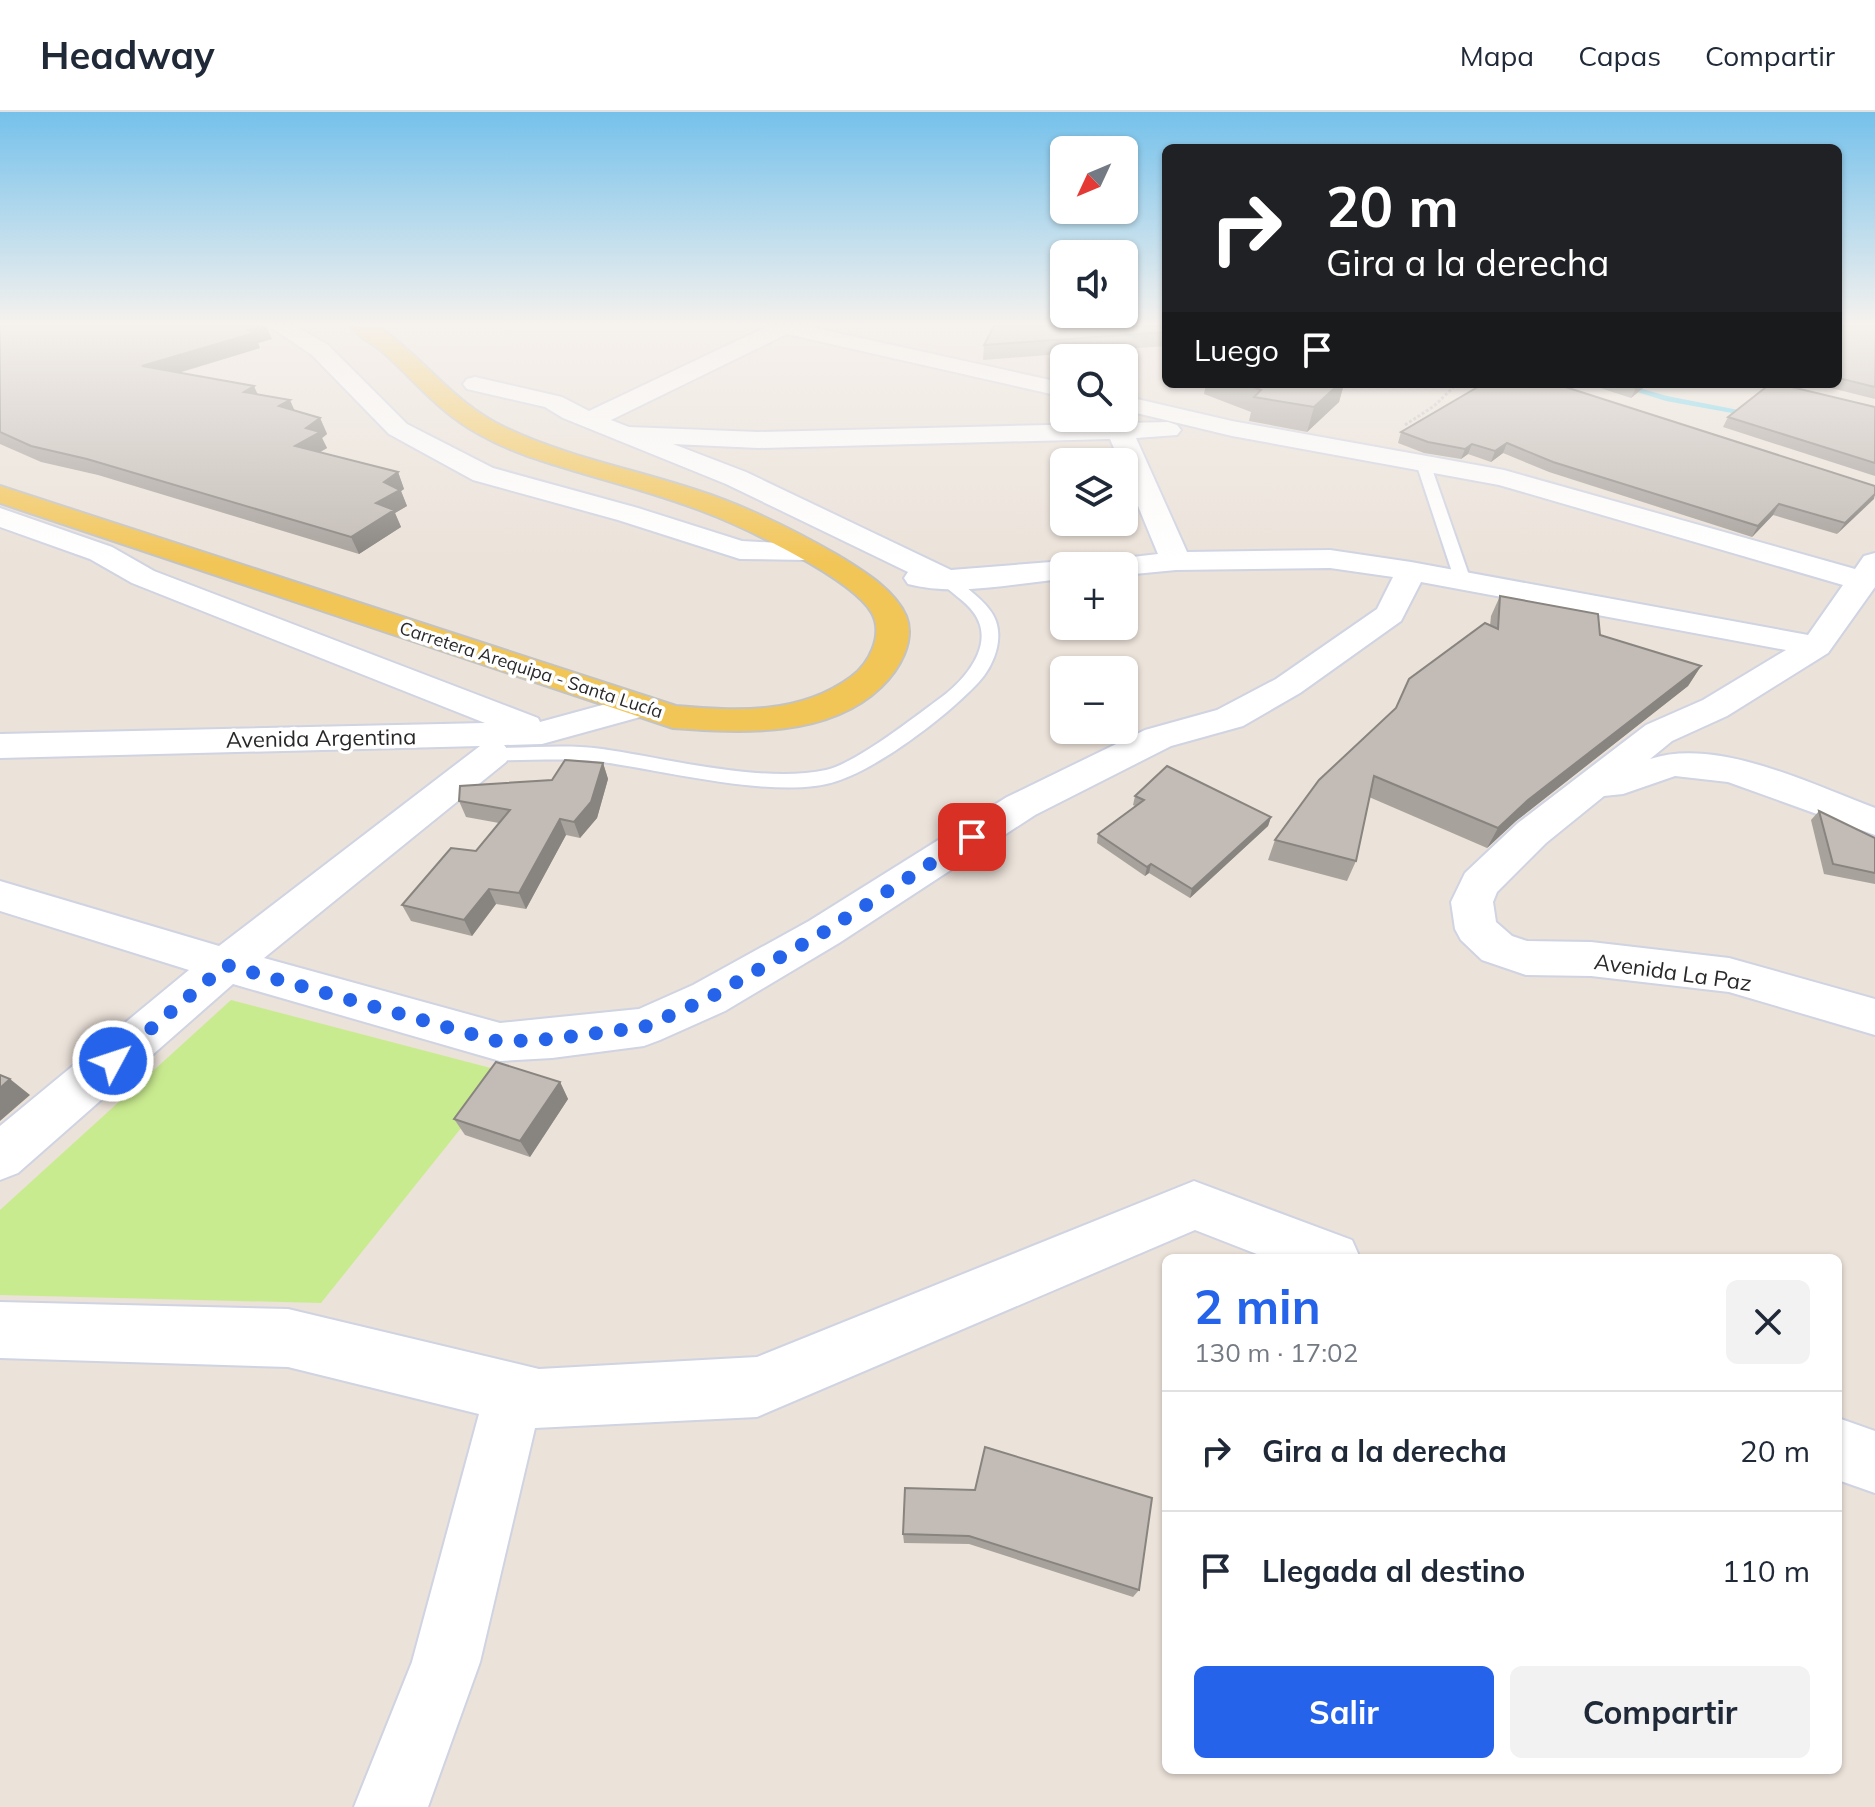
<!DOCTYPE html>
<html lang="es">
<meta charset="utf-8">
<style>
:root{--surface:#fff;--page:#f2f2f3;--text:#1f2937;--muted:#747a83;--line:#e0e1e3;--accent:#2563eb}
body{margin:0;font-family:Mulish,sans-serif;background:var(--page);color:var(--text);height:100vh;display:flex;flex-direction:column;font-size:30px;white-space:nowrap}
*{box-sizing:border-box;margin:0}
p{font-size:26px;color:var(--muted)}
.icon{flex:none;width:44px;height:44px;fill:none;stroke:currentColor;stroke-width:2;stroke-linecap:round;stroke-linejoin:round}
.map{position:relative;flex:1;overflow:hidden}
.sheet{position:absolute;left:1162px;top:1142px;width:680px;height:520px;display:flex;flex-direction:column;background:var(--surface);border-radius:12px;box-shadow:0 2px 6px #0004}
.sheet>*{flex:none}
.hud{position:absolute;left:1162px;top:32px;width:680px;height:244px;border-radius:12px;box-shadow:0 2px 6px #0004;background:#202124;color:#fff;overflow:hidden}
.needle{width:52px;rotate:226deg}
.fabs{position:absolute;left:1050px;top:24px;display:grid;gap:16px}
.fabs a{display:grid;place-items:center;width:88px;height:88px;border-radius:12px;background:var(--surface);box-shadow:0 2px 6px #0004;font-size:40px}
.pin{position:absolute;display:grid;place-items:center;width:68px;height:68px;color:#fff;margin:-34px;border-radius:16px;box-shadow:0 4px 12px #0006}
.me{position:absolute;width:88px;margin:-44px;rotate:50deg;stroke-linejoin:round;filter:drop-shadow(0 0 6px #0008)}
.turn{display:flex;align-items:center;gap:28px;height:168px;padding:0 32px;font-size:36px}
.turn .icon{width:104px;height:104px;stroke-width:2.5}
.turn b{display:block;font-size:56px;line-height:68px}
.then{display:flex;align-items:center;height:76px;padding:0 32px;background:#0003;gap:16px;font-size:30px}
.round{display:grid;place-items:center;flex:none;width:84px;height:84px;border-radius:12px;background:var(--page)}
.headline{display:flex;align-items:center;justify-content:space-between;height:136px;padding:0 32px}
h1{font-size:48px;font-weight:700;line-height:60px;color:var(--accent)}
.action{display:flex;gap:16px;margin-top:auto;padding:16px 32px}
.action a{flex:1;height:92px;border-radius:12px;background:var(--accent);color:#fff;font-size:32px;font-weight:700;line-height:92px;text-align:center}
.action a+a{background:var(--page);color:var(--text)}
ul{padding:0;list-style:none}
li{display:flex;align-items:center;gap:24px;height:120px;padding:0 32px;border-top:2px solid var(--line)}
li div{flex:1}
li b{display:block;font-size:30px}
li em{font-style:normal}
header{display:flex;align-items:center;gap:48px;box-sizing:border-box;height:112px;padding:0 40px;background:var(--surface);border-bottom:2px solid var(--line)}
header strong{font-size:38px}
nav{display:flex;gap:44px;margin-inline-start:auto;font-size:28px}
.map>svg:first-child{display:block}
.pitch{fill:#c9eb8f}
.lines{fill:none;stroke-linecap:round;stroke-linejoin:round}
.stream{fill:#69d4f0;fill-rule:evenodd}
.service-casing{stroke:#cfd3e2;stroke-width:4}
.minor-casing{stroke:#cfd3e2;stroke-width:4}
.primary-casing{stroke:#c3c3c3;stroke-width:4}
.path{stroke:#c3c3c3;stroke-width:3;stroke-dasharray:3 2;stroke-linecap:butt}
.service{fill:#fff;fill-rule:evenodd}
.minor{fill:#fff;fill-rule:evenodd}
.primary{fill:#f2c557;fill-rule:evenodd}
.wall{fill:#a8a29d}
.shaded-wall{fill:#88847f}
.building{fill:#c3bcb6;stroke:#88847f;stroke-width:2}
.route{stroke:#2563eb;stroke-width:14;stroke-dasharray:0 25.2}
.labels{text-anchor:middle;stroke-width:7;stroke-linejoin:round;paint-order:stroke}
.far-street-label{font-size:18px;fill:#282828;stroke:#fff}
.street-label{font-size:22px;fill:#282828;stroke:#fff}
</style>
<header>
<strong>Headway</strong>
<nav><a>Mapa</a><a>Capas</a><a>Compartir</a></nav>
</header>
<div class="map">
<svg width="1875" height="1695" viewBox="0 0 1875 1695">
<rect width="100%" height="100%" fill="#ebe2d9"/>
<path class="pitch" d="M231,888L506,960L321,1191L0,1183V1098Z"/>
<g class="lines">
<path class="stream" d="M1611,272H1625L1667,284L1759,302L1754,305L1666,289Z"/>
<defs>
<g id="service">
<path d="M1422,344L1429,348L1471,469L1469,473L1463,474L1455,469L1415,348Z"/>
<path d="M947,463L953,464C965,475 980,485 989,497C1008,520 995,554 976,573C944,606 880,655 837,669C780,689 663,658 602,650C567,645 529,649 493,648L483,642L493,636C529,636 567,632 602,637C666,646 763,672 826,658C856,651 912,607 939,587C963,570 997,533 974,501C965,488 949,480 939,468Z"/>
</g>
<g id="minor">
<path d="M269,214H295L328,233L407,312L493,356L638,396L742,429L816,433L821,439L816,445L806,448L740,447L618,408L473,368L389,322L312,243Z"/>
<path d="M768,214H806L1064,271V285L787,222L611,308L629,315L758,320L1168,310L1177,313L1181,318L1177,323L1136,326L1187,440L1330,438L1411,450L1808,523L1843,473L1499,373L1232,324L1124,298V284L1232,309L1504,358L1855,457L1864,444L1875,441V475L1828,541L1727,604L1672,629L1650,647C1718,625 1810,672 1875,696V723L1728,670L1675,664L1623,682L1604,684L1546,731L1497,780L1493,790L1496,810L1512,824L1527,829L1591,830L1729,846L1875,887V923L1729,880L1591,864L1526,863L1482,848L1461,828L1455,817L1451,790L1465,761L1518,711L1646,613L1703,588L1786,538L1421,470L1401,509L1300,581L1243,614L1171,634L1035,703L839,831L725,899L660,928L644,934L552,946L500,949L233,872L18,1061L0,1068V1014L189,858L0,799V769L219,834L480,634L0,646V622L485,611L132,471L90,447L0,415V396L112,435L154,459L538,606L540,610L639,583L651,586L657,594L651,602L542,632L504,633L511,642L506,650L264,846L500,911L639,897L693,873L809,809L1007,685L1145,618L1217,598L1276,567L1377,497L1393,465L1330,456L1176,458L1124,463V454H1103L1107,448L1158,442L1124,360V350H1120L1110,327L758,336L673,332L746,360L951,458L1064,449L1076,454H1064V467C1014,471 957,485 908,472L904,466L908,460L726,372L563,306L545,295L467,277L463,272L467,267L475,265L562,285L589,299Z"/>
<path d="M1194,1069L1352,1128L1360,1146H1267L1195,1118L757,1305L535,1316L480,1550L428,1695H354L412,1550L479,1302L288,1255L0,1246V1190L288,1197L539,1257L757,1245Z"/>
<path d="M1838,1306L1875,1319V1381L1838,1368Z"/>
</g>
<path id="primary" d="M350,214L379,215C424,246 454,292 506,316C567,345 633,357 696,378C746,394 794,418 839,444C863,459 894,477 906,504C916,529 899,558 881,575C828,626 741,621 673,616L0,391V374L676,594C737,599 799,603 851,565C869,552 884,523 872,501C852,466 742,414 702,399C651,379 598,367 546,350C523,343 500,334 479,322C440,301 415,269 383,240C373,231 358,225 350,214Z"/>
</defs>
<use href="#service" class="service-casing"/>
<use href="#minor" class="minor-casing"/>
<use href="#primary" class="primary-casing"/>
<path class="path" d="M1405,313L1434,294L1457,272"/>
<use href="#service" class="service"/>
<use href="#minor" class="minor"/>
<use href="#primary" class="primary"/>
</g>
<g class="wall">
<path d="M0,214L272,227L258,231L260,236L179,261L258,282L295,299L320,306L327,322L322,326L327,336L320,340L398,360L404,377L401,379L407,394L395,401L401,415L359,442L98,363L41,350L0,332Z"/>
<path d="M1166,214L1165,234L983,248L984,233Z"/>
<path d="M1838,214H1875V287L1815,272H1838Z"/>
<path d="M1206,272H1344L1339,290L1307,320L1249,309L1251,300L1204,282Z"/>
<path d="M1483,272L1875,374L1837,422L1773,403L1752,425L1549,360L1503,341L1491,350L1468,342L1461,347L1424,341L1398,331L1401,320Z"/>
<path d="M1588,272H1648L1631,286Z"/>
<path d="M1875,295V364L1723,315L1728,305Z"/>
<path d="M1500,484L1600,523L1701,554L1688,574L1516,709L1487,736L1369,685L1356,749L1347,769L1268,748L1275,728L1490,514L1491,504Z"/>
<path d="M603,651L608,667L597,706L580,726L566,723L526,797L496,792L472,824L411,809L402,793L476,739L499,711L466,705L459,689L552,668Z"/>
<path d="M1135,684L1271,705L1268,714L1190,786L1149,761L1145,764L1097,731L1098,722L1135,694L1133,693Z"/>
<path d="M1819,699L1875,726V772L1824,762L1811,708Z"/>
<path d="M560,970L568,987L530,1045L465,1023L454,1007Z"/>
<path d="M905,1376L1139,1478L1133,1485L969,1432L904,1431L903,1422Z"/>
</g>
<g class="shaded-wall">
<path d="M262,214H266L272,227L258,231L260,236L150,269L142,254Z"/>
<path d="M1339,272H1344L1339,290L1307,320L1314,295Z"/>
<path d="M1640,272H1648L1631,286L1636,276Z"/>
<path d="M254,274L261,290L244,280Z"/>
<path d="M290,288L297,304L279,294Z"/>
<path d="M320,306L327,322L322,326L327,336L303,350L295,334L306,316Z"/>
<path d="M1507,331L1503,341L1491,350L1495,339Z"/>
<path d="M1472,332L1468,342L1461,347L1465,337Z"/>
<path d="M398,360L404,377L401,379L407,394L395,401L401,415L359,442L351,425L376,391L384,370Z"/>
<path d="M1875,382L1874,387L1837,422L1845,411Z"/>
<path d="M1779,392L1773,403L1752,425L1758,414Z"/>
<path d="M1701,554L1688,574L1516,709L1487,736L1498,716L1528,688Z"/>
<path d="M603,651L608,667L597,706L580,726L574,710Z"/>
<path d="M1271,705L1268,714L1190,786L1192,777Z"/>
<path d="M560,707L566,723L526,797L519,781Z"/>
<path d="M1151,752L1149,761L1145,764L1147,755Z"/>
<path d="M489,777L496,792L472,824L464,808Z"/>
<path d="M10,967L30,983L0,1009V976Z"/>
<path d="M560,970L568,987L530,1045L520,1029Z"/>
</g>
<g class="building">
<path d="M0,214H262L248,218L254,221L142,254L254,274L244,280L290,288L279,294L320,306L306,316L320,320L295,334L398,360L384,370L400,378L376,391L394,398L351,425L87,347L31,334L0,320Z"/>
<path d="M994,214H1166V220L984,233Z"/>
<path d="M1838,214H1875V275L1838,266Z"/>
<path d="M1245,272H1339L1314,295L1254,285L1261,278Z"/>
<path d="M1483,272H1512L1516,273L1518,272H1556L1875,374V382L1845,411L1779,392L1758,414L1553,350L1507,331L1495,339L1472,332L1465,337L1428,330L1401,320Z"/>
<path d="M1624,272H1640L1636,276Z"/>
<path d="M1770,272H1779L1875,295V351L1728,305Z"/>
<path d="M1500,484L1598,502L1600,523L1701,554L1528,688L1498,716L1374,664L1356,749L1275,728L1319,668L1396,596L1409,567L1485,511L1498,517Z"/>
<path d="M565,648L603,651L591,690L574,710L560,707L519,781L489,777L464,808L402,793L451,736L476,739L510,698L459,689L460,674L552,668Z"/>
<path d="M1167,654L1271,705L1192,777L1151,752L1147,755L1098,722L1144,688L1135,684Z"/>
<path d="M1819,699L1875,726V761L1833,752Z"/>
<path d="M496,950L560,970L520,1029L454,1007Z"/>
<path d="M0,963L10,967L0,976Z"/>
<path d="M985,1335L1152,1386L1139,1478L969,1424L903,1422L905,1376L975,1378Z"/>
</g>
<linearGradient id="sky" x2="0" y2="1"><stop stop-color="#75c1eb"/><stop offset="0.47" stop-color="#f6f2ee"/><stop offset="1" stop-color="#f6f2ee" stop-opacity="0"/></linearGradient>
<rect width="1875" height="451" fill="url(#sky)"/>
<g class="lines">
<path class="route" d="M113,949L226,853L500,930L552,927L644,915L709,886L824,820L972,725"/>
</g>
<g class="labels">
<g class="far-street-label">
<text transform="translate(531 558) rotate(18)" y="6">Carretera Arequipa - Santa Lucía</text>
</g>
<g class="street-label">
<text transform="translate(321 626) rotate(-1)" y="8">Avenida Argentina</text>
<text transform="translate(1673 860) rotate(8)" y="8">Avenida La Paz</text>
</g>
</g>
</svg>
<div class="fabs">
<a><svg class="needle" viewBox="-14 -14 28 28"><path d="M0-13l5 13h-10z" fill="#e53935"/><path d="M0 13l5-13h-10z" fill="#747a83"/></svg></a>
<a><svg class="icon" aria-label="sound" viewBox="0 0 24 24"><path d="M4 9h4l5-4v14l-5-4H4zM17 9q2 3 0 6"/></svg></a>
<a><svg class="icon" aria-label="search" viewBox="0 0 24 24"><circle cx="10" cy="10" r="6"/><path d="M15 15l6 6"/></svg></a>
<a><svg class="icon" aria-label="layers" viewBox="0 0 24 24"><path d="M12 4l9 5-9 5-9-5zM3 14l9 5 9-5"/></svg></a>
<a>+</a>
<a>−</a>
</div>
<div class="pin" style="left:972px;top:725px;background:#d93025"><svg class="icon" aria-label="arrive" viewBox="0 0 24 24"><path d="M6 21V4h12l-3 4 3 4H6"/></svg></div>
<svg class="me" style="left:113px;top:949px" viewBox="-20 -20 40 40"><circle r="17" fill="#2563eb" stroke="#fff" stroke-width="3"/><path d="M0-11L8 9 0 5-8 9z" fill="#fff"/></svg>
<div class="hud">
<div class="turn"><svg class="icon" aria-label="right" viewBox="0 0 24 24"><path d="M7 20v-9h11M14 6l5 5-5 5"/></svg><div><b>20 m</b>Gira a la derecha</div></div>
<div class="then">Luego<svg class="icon" aria-label="arrive" viewBox="0 0 24 24"><path d="M6 21V4h12l-3 4 3 4H6"/></svg></div>
</div>
<section class="sheet">
<div class="headline"><div><h1>2 min</h1><p>130 m · 17:02</p></div><a class="round"><svg class="icon" aria-label="close" viewBox="0 0 24 24"><path d="M6 6l12 12M18 6L6 18"/></svg></a></div>
<ul>
<li><svg class="icon" aria-label="right" viewBox="0 0 24 24"><path d="M7 20v-9h11M14 6l5 5-5 5"/></svg><div><b>Gira a la derecha</b></div><em>20 m</em></li>
<li><svg class="icon" aria-label="arrive" viewBox="0 0 24 24"><path d="M6 21V4h12l-3 4 3 4H6"/></svg><div><b>Llegada al destino</b></div><em>110 m</em></li>
</ul>
<div class="action"><a>Salir</a><a>Compartir</a></div>
</section>
</div>
